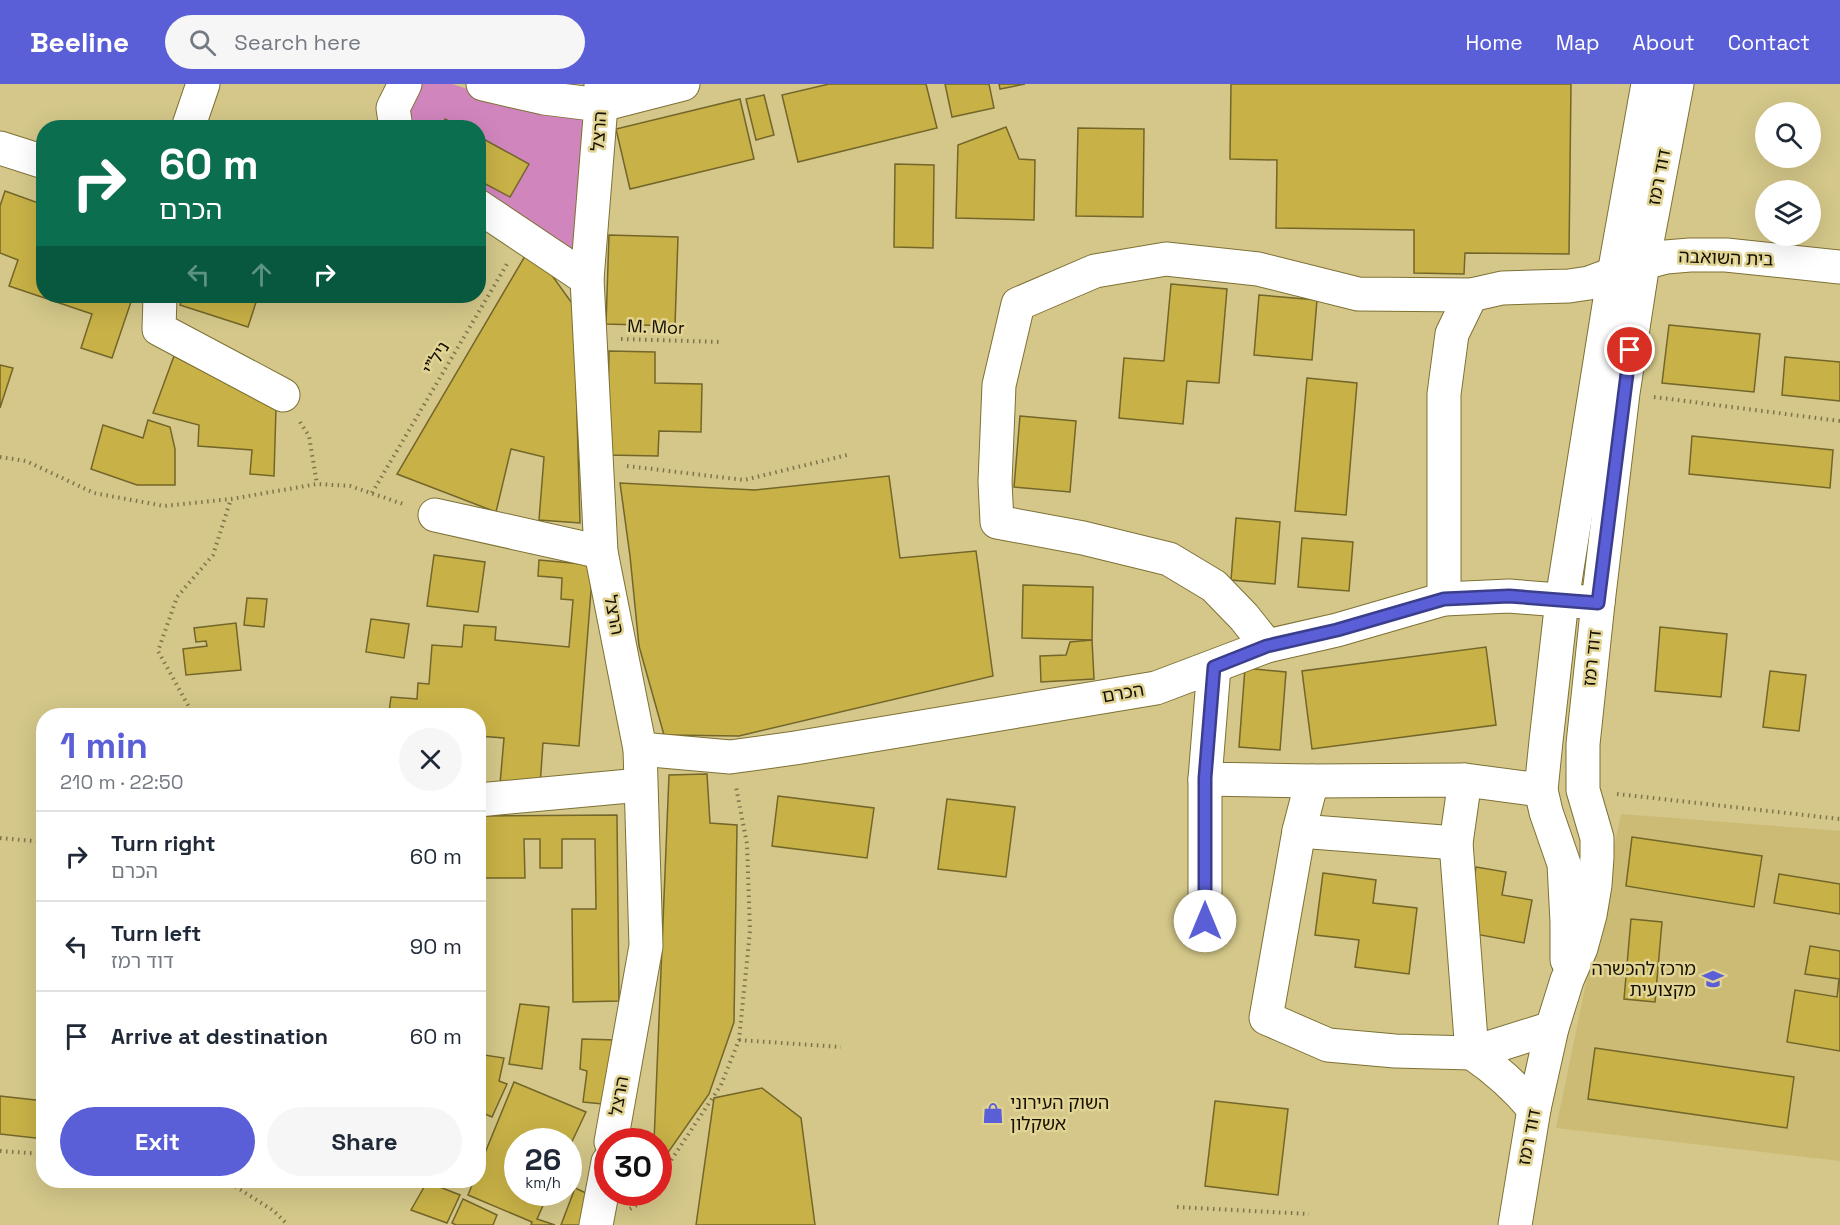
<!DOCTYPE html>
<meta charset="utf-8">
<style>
:root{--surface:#fff;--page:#f6f6f7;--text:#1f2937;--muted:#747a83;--line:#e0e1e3;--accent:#5b5fd7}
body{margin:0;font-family:"Space Grotesk","Noto Sans Hebrew",sans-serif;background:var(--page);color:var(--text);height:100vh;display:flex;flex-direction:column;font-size:22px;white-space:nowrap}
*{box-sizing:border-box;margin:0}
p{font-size:20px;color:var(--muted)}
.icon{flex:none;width:33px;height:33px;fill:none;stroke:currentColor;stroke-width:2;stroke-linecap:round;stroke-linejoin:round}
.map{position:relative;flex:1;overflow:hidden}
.details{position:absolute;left:36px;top:624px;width:450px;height:480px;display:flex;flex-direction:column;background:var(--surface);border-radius:24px;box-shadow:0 6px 24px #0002}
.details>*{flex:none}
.guide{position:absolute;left:36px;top:36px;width:450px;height:183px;border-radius:24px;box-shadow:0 6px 24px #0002;background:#0b6e4f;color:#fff;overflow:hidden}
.tools{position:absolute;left:1755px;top:18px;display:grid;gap:12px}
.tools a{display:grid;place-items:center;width:66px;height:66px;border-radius:50%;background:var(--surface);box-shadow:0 6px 24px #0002;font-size:30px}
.speed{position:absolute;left:504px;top:1044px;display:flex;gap:12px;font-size:30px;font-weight:700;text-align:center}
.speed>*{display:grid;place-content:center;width:78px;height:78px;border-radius:50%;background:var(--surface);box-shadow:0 6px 24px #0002;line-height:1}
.speed small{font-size:15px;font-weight:400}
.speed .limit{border:9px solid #d22;background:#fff;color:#111}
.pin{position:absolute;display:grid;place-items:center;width:51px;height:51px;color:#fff;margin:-26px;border:3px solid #fff;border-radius:50%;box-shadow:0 2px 6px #0007}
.me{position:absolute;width:66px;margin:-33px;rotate:0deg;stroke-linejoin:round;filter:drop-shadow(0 0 4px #0008)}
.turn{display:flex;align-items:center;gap:21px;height:126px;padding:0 24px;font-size:27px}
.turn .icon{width:78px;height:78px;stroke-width:2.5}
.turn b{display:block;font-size:42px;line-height:51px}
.lanes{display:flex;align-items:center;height:57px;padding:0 24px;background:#0003;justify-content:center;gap:30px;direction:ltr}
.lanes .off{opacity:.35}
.round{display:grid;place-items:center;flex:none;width:63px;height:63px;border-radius:32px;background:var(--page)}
.summary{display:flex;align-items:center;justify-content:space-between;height:102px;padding:0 24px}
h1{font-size:36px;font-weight:700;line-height:45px;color:var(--accent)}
.button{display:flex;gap:12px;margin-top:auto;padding:12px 24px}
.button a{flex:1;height:69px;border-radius:36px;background:var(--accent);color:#fff;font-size:24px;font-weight:700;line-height:69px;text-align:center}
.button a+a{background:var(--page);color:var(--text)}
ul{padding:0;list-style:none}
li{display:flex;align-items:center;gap:18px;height:90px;padding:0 24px;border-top:2px solid var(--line)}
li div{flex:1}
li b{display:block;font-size:22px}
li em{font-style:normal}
header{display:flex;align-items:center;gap:36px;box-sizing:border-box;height:84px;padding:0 30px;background:var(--accent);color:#fff}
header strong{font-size:28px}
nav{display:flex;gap:33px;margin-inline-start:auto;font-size:21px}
.search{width:420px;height:54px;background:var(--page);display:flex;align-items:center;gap:15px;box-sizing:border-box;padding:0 21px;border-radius:33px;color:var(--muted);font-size:22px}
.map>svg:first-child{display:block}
.built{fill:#cbbb75}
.green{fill:#d185bd}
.building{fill:#c8b146;stroke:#73662a;stroke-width:1.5}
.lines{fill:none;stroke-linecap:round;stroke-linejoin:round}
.minor-casing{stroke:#7e7135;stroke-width:35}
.path{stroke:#7e754c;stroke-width:4;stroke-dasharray:1.5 4.5;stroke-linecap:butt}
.minor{stroke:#fff;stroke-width:33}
.route-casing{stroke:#3b3e8c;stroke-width:15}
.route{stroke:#5b5fd7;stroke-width:10}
.labels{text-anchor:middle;stroke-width:5;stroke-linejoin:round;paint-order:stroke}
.street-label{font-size:18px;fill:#151000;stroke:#e1d495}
.poi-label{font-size:18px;fill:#151000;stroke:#e1d495;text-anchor:end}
</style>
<header>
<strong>Beeline</strong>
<div class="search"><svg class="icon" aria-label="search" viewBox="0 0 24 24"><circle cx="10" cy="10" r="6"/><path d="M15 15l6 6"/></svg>Search here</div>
<nav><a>Home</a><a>Map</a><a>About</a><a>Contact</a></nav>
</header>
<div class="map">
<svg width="1840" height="1141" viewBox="0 0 1840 1141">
<rect width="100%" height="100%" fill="#d4c789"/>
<path class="built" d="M1621,730L1840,747V1077L1556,1044Z"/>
<path class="green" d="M420,0H452L521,22L589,36L577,173L479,104L478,44L410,43L406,23Z"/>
<g class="building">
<path d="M829,0H926L937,44L798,78L782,11Z"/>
<path d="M945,0H989L994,24L952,33Z"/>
<path d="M999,0H1025L1000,5Z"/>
<path d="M1231,0H1571L1569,170L1465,169L1464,190L1414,189V146L1276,144L1277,76L1230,75Z"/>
<path d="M764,11L774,51L756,56L746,15Z"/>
<path d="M740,15L754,75L630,105L616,45Z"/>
<path d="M445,35L462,44H441Z"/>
<path d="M1006,43L1019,75L1035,76L1034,136L956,134L958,61Z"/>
<path d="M1078,44L1144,45L1143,133L1076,132Z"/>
<path d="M478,52L529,80L510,113L478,96Z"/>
<path d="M895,80L934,81L933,164L894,163Z"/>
<path d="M5,107L44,121V212H133L112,274L81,264L92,230L9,202L18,176L0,169V122Z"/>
<path d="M609,151L678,153L675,242L606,240Z"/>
<path d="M525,172L551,190L574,222L580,439L539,436L544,373L511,365L496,428L397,390Z"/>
<path d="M1171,200L1227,205L1219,299L1187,297L1183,340L1119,334L1124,274L1164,277Z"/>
<path d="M1259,211L1317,216L1312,276L1254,271Z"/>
<path d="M183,212H258L248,243L180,221Z"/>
<path d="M1669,241L1760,250L1754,308L1662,299Z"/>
<path d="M609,267L655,268V299L702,300L701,348L659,347L658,372L607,371Z"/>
<path d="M174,272L276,324L274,392L250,390L252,366L198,362L199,341L153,329Z"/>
<path d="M1785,273L1840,278V317L1782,311Z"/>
<path d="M0,281L13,284L0,324Z"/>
<path d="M1307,294L1357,299L1346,431L1295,427Z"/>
<path d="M1020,332L1076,337L1070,408L1014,403Z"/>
<path d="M148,336L170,343L175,365V401H137L91,385L103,341L143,354Z"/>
<path d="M1692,352L1833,366L1830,404L1689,390Z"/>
<path d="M889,392L900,474L976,467L993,592L739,652L664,651L639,562L630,472L620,399L755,406Z"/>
<path d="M1236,434L1280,438L1275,500L1231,496Z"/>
<path d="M1302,454L1353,458L1349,507L1298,503Z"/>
<path d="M434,471L485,478L478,528L427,522Z"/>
<path d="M539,476L593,481L579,662L543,659L540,702L500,700L504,654L478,652V632H432L389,628L391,613L417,615L418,599L429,600L432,561L462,563L464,541L496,543L495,556L569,563L573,516L561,515L562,494L538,492Z"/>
<path d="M1023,501L1093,503L1092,556L1022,554Z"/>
<path d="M247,514L267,515L264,543L244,541Z"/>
<path d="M371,535L409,540L404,574L366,568Z"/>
<path d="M236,539L241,586L186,591L183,565L207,562L206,557L196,558L194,544Z"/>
<path d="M1660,543L1727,550L1721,613L1655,607Z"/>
<path d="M1092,556L1094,595L1041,598L1040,572L1066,571L1070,558Z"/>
<path d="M1486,563L1496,641L1312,665L1302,587Z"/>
<path d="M1245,584L1286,588L1280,666L1239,663Z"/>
<path d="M1770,587L1806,591L1799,647L1763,643Z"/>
<path d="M707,690L710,739L737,741L734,938L709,1010L667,1070L658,1069V1058H654L669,691Z"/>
<path d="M778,712L874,724L867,774L772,762Z"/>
<path d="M947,715L1015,723L1006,793L938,785Z"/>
<path d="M617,731L619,917L573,918L572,825H596L595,755H562V784H540V755H524L525,794H478V732Z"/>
<path d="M1632,753L1762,772L1754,823L1626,802Z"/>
<path d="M1476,783L1506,788L1502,811L1532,816L1524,859L1464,848Z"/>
<path d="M1323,789L1376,796L1373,819L1417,824L1409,890L1355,883L1359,856L1315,851Z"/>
<path d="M1779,790L1840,800V830L1774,819Z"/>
<path d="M1631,835L1662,838L1655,918L1624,915Z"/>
<path d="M1810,862L1840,867V967L1787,958L1795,906L1837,913L1839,895L1805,890Z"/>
<path d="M520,920L549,923L542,985L509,980Z"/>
<path d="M582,955L616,956L613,1021L583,1018L587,987L580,985Z"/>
<path d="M1595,964L1794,993L1787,1044L1588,1015Z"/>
<path d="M478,970L504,974L499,997L507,1000L492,1033L478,1027V997L480,992H478Z"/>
<path d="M514,998L586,1028L568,1066V1058H518V1108H549L537,1135L555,1141H531L532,1138L468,1111L474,1096H478V1086Z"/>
<path d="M762,1004L801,1034L815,1141H696L714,1014Z"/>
<path d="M0,1012L44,1017V1055L0,1050Z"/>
<path d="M1215,1017L1288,1025L1278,1111L1205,1102Z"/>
<path d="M427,1098L460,1111L447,1139L411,1126Z"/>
<path d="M575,1104L597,1114L587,1141H561Z"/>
<path d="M463,1115L497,1131L493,1141H456L452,1139Z"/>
</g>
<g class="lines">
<defs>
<g id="minor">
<path d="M483,0L544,14L601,21L683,0"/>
<path d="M601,0V21L587,195L601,468L640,665L646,862L611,1058"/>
<path d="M188,44L203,0"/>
<path d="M396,44L393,24L405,0"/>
<path d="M0,64L44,78"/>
<path d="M478,122L587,195"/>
<path d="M160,212L159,245L283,311"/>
<path d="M435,431L601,468"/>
<path d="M1444,515V310L1452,250L1471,211"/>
<path d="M1267,562L1244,533L1214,502L1169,475L1083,454L997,438L995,398L999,301L1018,220L1095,187L1166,175L1258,185L1358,210L1471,211L1502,204L1569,202L1589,199L1643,179L1666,173L1690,171H1726L1840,183"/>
<path d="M1214,583L1205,695L1312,697L1465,696L1541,706"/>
<path d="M640,665L730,673L795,664L1156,604L1267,562L1337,546L1444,515L1509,512L1598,519"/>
<path d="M1465,696L1456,759L1472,969C1497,986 1515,1002 1534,1025"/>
<path d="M1312,697L1299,747L1266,934L1328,961L1395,967L1472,969L1552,944"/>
<path d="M478,716L640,701"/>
<path d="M1299,747L1456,759"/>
<path d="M1205,837V695"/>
<path d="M1567,876V838L1564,780L1546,728L1541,706L1546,657L1562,516L1614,190L1648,0"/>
<path d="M596,1141L608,1078"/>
<path d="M1515,1141L1534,1025L1552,944L1567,896L1581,864L1590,831L1595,801L1597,773V754L1583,706V660L1598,519L1623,309L1643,179L1677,0"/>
</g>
</defs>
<use href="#minor" class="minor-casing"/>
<g class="path">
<path d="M621,255L722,258"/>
<path d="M1654,313L1840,337"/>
<path d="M300,338L309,352L317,400"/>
<path d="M0,373L26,377L94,409L164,422L231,415L317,400L350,402L406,421"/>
<path d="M627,382L744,396L847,371"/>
<path d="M372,409L507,180"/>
<path d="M194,632L158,567L177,513L213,471L231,415"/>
<path d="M1617,710L1840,735"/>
<path d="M0,754L44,758"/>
<path d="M739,956L841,963"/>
<path d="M0,1067L44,1070"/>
<path d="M225,1096L274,1127L288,1141"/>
<path d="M658,1096L721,1001L739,956L750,847L747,760L736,703"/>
<path d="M1177,1123L1309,1130"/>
<path d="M630,1125L637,1121L648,1108"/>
</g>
<use href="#minor" class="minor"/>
</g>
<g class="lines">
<defs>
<path id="route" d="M1205,837V694L1214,583L1267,562L1337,546L1444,515L1509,512L1598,519L1630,266"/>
</defs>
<use href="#route" class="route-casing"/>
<use href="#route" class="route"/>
</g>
<defs>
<symbol id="university-bare" viewBox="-9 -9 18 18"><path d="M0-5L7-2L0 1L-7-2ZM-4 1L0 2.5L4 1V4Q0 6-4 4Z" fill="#5b5fd7" stroke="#e1d495" stroke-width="2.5" paint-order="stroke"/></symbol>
<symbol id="shop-bare" viewBox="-9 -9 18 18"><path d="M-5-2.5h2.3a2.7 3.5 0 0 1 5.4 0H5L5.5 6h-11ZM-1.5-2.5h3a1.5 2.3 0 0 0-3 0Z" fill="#5b5fd7" stroke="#e1d495" stroke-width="2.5" paint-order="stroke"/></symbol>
</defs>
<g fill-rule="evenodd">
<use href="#university-bare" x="1698" y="880" width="30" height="30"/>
<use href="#shop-bare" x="978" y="1014" width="30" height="30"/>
</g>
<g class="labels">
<g class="street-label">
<text transform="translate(599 47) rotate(-86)" y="6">הרצל</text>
<text transform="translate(1659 93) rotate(-79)" y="6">דוד רמז</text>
<text transform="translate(1726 174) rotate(2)" y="6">בית השואבה</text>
<text transform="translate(656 243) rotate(2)" y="6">M. Mor</text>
<text transform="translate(436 274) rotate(-59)" y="6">ניל"י</text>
<text transform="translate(614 531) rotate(79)" y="6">הרצל</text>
<text transform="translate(1592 574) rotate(-84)" y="6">דוד רמז</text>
<text transform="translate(1123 609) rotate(-10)" y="6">הכרם</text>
<text transform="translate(619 1012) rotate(-80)" y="6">הרצל</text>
<text transform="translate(1529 1053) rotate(-79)" y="6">דוד רמז</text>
</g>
<g class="poi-label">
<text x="1696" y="891">מרכז להכשרה<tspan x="1696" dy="21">מקצועית</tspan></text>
<text x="1010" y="1025" text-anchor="start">השוק העירוני<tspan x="1010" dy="21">אשקלון</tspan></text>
</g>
</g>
</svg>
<div class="tools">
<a><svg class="icon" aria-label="search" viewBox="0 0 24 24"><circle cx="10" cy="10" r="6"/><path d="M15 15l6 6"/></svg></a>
<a><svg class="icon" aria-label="layers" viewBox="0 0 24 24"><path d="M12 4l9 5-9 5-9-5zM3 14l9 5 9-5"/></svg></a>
</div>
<div class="speed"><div>26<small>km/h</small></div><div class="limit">30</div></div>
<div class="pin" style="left:1630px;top:266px;background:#d93025"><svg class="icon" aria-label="arrive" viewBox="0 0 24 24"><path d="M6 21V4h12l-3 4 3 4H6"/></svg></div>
<svg class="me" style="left:1205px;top:837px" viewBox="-20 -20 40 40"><circle r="19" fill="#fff"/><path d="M0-13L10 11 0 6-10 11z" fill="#5b5fd7"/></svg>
<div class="guide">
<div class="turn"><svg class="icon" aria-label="right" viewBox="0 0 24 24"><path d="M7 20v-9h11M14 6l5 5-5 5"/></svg><div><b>60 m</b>הכרם</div></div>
<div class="lanes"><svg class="icon off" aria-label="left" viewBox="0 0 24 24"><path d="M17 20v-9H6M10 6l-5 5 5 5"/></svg><svg class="icon off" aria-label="ahead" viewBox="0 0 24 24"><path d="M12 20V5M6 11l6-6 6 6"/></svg><svg class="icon" aria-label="right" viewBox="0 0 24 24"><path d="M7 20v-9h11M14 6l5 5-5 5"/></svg></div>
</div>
<section class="details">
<div class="summary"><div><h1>1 min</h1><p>210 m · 22:50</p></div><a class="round"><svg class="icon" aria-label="close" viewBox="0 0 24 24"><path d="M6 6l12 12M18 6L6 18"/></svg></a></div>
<ul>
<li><svg class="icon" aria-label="right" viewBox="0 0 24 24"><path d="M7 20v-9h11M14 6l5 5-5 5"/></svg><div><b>Turn right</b><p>הכרם</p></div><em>60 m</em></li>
<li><svg class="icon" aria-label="left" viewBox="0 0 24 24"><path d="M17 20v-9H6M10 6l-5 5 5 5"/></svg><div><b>Turn left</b><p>דוד רמז</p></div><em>90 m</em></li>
<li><svg class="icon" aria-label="arrive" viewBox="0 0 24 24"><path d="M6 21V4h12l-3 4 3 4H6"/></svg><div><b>Arrive at destination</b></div><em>60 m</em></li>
</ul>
<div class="button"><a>Exit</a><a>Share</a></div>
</section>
</div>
